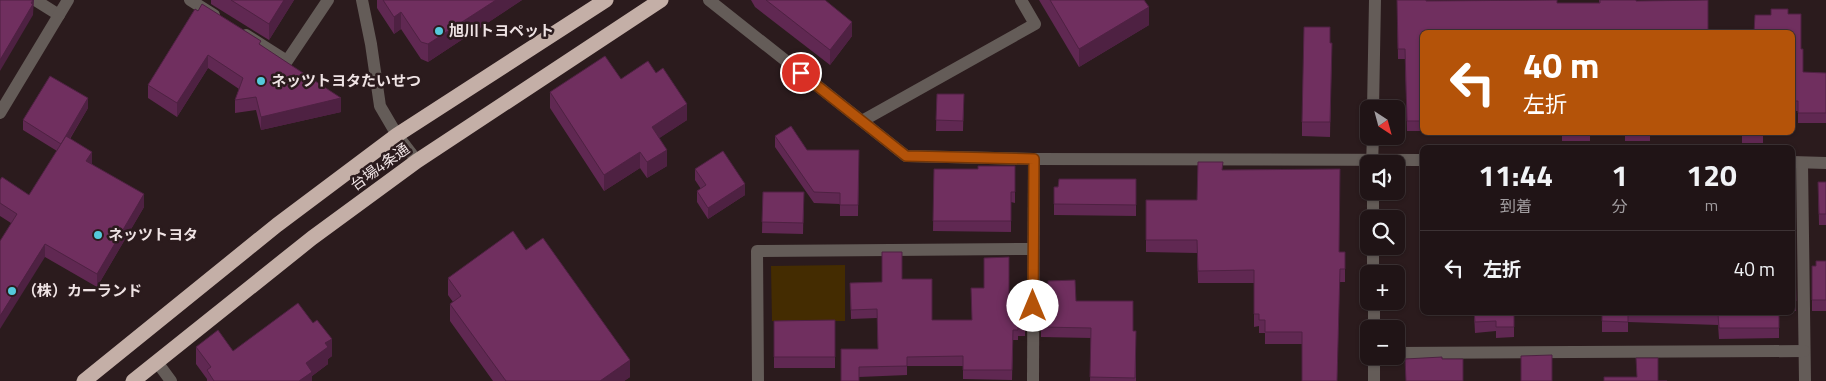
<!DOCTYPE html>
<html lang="ja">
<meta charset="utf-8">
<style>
:root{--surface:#201416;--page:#2d2123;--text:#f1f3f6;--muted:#a29ea1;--line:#3d3335}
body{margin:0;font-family:"Titillium Web","Noto Sans JP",sans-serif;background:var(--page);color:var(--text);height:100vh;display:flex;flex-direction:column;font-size:19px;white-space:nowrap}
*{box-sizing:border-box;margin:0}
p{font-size:16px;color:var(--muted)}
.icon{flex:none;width:28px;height:28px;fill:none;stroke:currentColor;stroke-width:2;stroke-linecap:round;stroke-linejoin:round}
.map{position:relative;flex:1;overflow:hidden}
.side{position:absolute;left:1420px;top:145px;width:375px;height:170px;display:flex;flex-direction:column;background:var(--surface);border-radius:8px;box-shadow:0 1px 4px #0004,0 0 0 1px var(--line)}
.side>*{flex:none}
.guide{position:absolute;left:1420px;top:30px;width:375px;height:105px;border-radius:8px;box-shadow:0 1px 4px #0004,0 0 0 1px var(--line);background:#b45309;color:#fff;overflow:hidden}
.needle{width:32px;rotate:144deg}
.fabs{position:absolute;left:1360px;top:100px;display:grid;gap:10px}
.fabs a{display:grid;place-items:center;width:45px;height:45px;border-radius:8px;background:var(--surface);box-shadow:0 1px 4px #0004,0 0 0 1px var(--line);font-size:25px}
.pin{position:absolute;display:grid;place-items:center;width:42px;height:42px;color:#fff;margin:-21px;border:2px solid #fff;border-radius:50%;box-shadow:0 1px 5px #0007}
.me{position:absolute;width:55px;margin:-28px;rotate:0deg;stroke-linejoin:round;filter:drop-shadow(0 0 4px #0008)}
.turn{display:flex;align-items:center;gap:18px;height:105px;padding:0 20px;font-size:22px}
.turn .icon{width:65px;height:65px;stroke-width:2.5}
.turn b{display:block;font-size:35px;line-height:42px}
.eta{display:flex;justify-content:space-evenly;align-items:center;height:85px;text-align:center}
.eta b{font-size:30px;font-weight:700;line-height:35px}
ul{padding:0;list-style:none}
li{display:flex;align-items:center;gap:15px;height:75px;padding:0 20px;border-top:1px solid var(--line)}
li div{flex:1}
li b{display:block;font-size:19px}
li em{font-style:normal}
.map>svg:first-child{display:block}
.green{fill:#442c01}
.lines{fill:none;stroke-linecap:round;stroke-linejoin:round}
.minor{stroke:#645c58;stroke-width:12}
.highway{stroke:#c4afa7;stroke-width:15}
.wall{fill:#602852}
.shaded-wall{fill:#4e2142}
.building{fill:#702f5f;stroke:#4e2142}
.route-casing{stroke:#753606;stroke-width:12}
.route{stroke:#b45309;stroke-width:9}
.poi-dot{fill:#54cadc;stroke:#2b1b1d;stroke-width:2}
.labels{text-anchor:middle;stroke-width:5;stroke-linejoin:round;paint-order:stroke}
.poi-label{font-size:15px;font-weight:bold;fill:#efe3e4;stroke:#2b1b1d;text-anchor:start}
.street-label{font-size:15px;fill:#efe3e4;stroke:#2b1b1d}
</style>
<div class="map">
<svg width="1826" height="381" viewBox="0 0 1826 381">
<rect width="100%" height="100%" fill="#2b1b1d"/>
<path class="green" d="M845,265V321H772L771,266Z"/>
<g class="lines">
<g class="minor">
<path d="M35,0L59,15"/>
<path d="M190,0L214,15"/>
<path d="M362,0L371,44L380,106L397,135L417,161"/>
<path d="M709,0L906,156L1034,159L1422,160"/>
<path d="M246,35L287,61L328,0"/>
<path d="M1373,109L1375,0"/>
<path d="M0,113L68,0"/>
<path d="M862,121L1035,24L1021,0"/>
<path d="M1792,162L1826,163"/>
<path d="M1802,163L1805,381"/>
<path d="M1372,164L1373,136"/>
<path d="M1373,191V219"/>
<path d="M1373,246V274"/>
<path d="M1374,301V329"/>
<path d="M1396,353L1804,351"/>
<path d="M157,362L171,381"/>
<path d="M758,381L757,251L1033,249"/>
<path d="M1033,381L1034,159"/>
<path d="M1374,381V356"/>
</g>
<g class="highway">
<path d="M84,381L277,225L397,135L606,0"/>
<path d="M133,381L312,238L417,161L661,0"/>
</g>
</g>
<g class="wall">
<path d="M211,0H294L269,40L211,4Z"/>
<path d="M377,0H522L428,62L421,59L401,29L394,34L377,8Z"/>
<path d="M751,0H825L852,36L830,65L755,7Z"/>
<path d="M1039,0H1144L1149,25L1079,67Z"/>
<path d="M1397,0L1557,3H1599V0H1636V1L1422,32V131H1407L1405,59H1398Z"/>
<path d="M195,9L261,45L341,112L261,130L256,110L235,113V100L239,89L208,68L177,117L148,98V85Z"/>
<path d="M1788,14L1801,49L1803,72L1826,73V123H1798V111H1792V32Z"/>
<path d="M1330,43H1332L1330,137L1302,136V122Z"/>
<path d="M621,79L687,120L659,138L667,166L647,178L640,168L604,191L550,108V92Z"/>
<path d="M937,94H964L963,131H936Z"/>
<path d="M88,108L70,139L92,164L144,207L97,287L45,257L11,223L0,216V180L29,195L57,151L23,130V120Z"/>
<rect x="1562" y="132" width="28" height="9"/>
<rect x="1625" y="132" width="25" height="9"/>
<path d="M1763,132V143H1742V133Z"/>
<path d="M775,136L807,150H859L858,216H840V204L814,203L775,147Z"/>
<path d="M1015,166V203L1011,202V232L933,231L934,169H978Z"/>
<path d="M695,169L745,195L708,219L697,202V191L701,189L695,180Z"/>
<path d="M1223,170L1340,252H1345V282H1340L1302,344H1265V333H1259V326L1254,327V283H1198L1197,253L1146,252V200H1197Z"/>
<path d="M1136,179V216L1054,215V187Z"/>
<path d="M1818,182H1826V225H1819Z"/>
<path d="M763,192H804L803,234L762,233Z"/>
<path d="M526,250L630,377L624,381H493L450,321V304L453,302L448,295V278Z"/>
<path d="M1826,261V311H1812V266H1816Z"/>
<path d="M1792,267H1795L1796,311H1792Z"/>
<path d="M902,279L932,320H971L1009,294L1025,293V336H1018V340H1013L1012,380L963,379V366H907V375L859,377L841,381L878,349L877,318L851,319L850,283L882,282Z"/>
<path d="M1041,293L1076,301L1133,331H1136V381H1090L1091,338L1041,337Z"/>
<path d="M1462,312H1533V314L1514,315V337L1496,338V331L1475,333L1474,314H1462Z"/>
<path d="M1602,312H1779V338L1719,339L1718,325L1628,322V332H1602Z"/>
<path d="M835,320V368H774V321Z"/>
<path d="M196,347L233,351L332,356L328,359V364L312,376V381H207V379L196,364Z"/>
</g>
<g class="shaded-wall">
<path d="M33,0H34L33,15L0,71V60Z"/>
<path d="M284,0H294L269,40V24Z"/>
<path d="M496,0H522L428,62V44Z"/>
<path d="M1149,7V25L1079,67V49Z"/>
<path d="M401,12V29L394,34V17Z"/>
<path d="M852,22V36L830,65V50Z"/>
<path d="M208,55V68L177,117V103Z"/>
<path d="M88,98V108L61,153V144Z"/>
<path d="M341,98V112L261,130V117Z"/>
<path d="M687,104V120L652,143V127Z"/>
<path d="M667,150V166L647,178V162Z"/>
<path d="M92,152V165L86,161Z"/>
<path d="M640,152V168L604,191V175Z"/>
<path d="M745,184V195L708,219V208Z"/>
<path d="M144,194V207L97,287V274Z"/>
<path d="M45,244V257L0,329V316Z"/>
<path d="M332,339V356L328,359V364L312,376V381H299L306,363L325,343Z"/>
<path d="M630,360V377L624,381H600Z"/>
</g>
<g class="building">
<path d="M0,0H33L31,3L33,4L0,60Z"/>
<path d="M231,0H284L269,24Z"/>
<path d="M383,0H496L428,44L421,42L401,12L394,17Z"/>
<path d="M766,0H825L852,22L830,50Z"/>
<path d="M1050,0H1144L1149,7L1079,49Z"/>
<path d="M1397,0H1426V1L1557,0V3H1600V0H1636V1L1708,0V32H1422V121H1407L1405,49H1398Z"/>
<path d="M202,4L261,41L259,44L341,98L261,117L256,97L235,100L243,78L208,55L177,103L148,85L195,9L198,11Z"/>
<path d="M1771,9H1788V14H1801V49H1803V72L1826,73V113H1798V101H1792V32H1754L1755,15H1771Z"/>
<path d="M1304,27H1330V43H1332L1330,122H1302Z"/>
<path d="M605,56L621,79L648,61L656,73L663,68L687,104L652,127L667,150L647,162L640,152L604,175L550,92Z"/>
<path d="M50,76L88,98L61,144L23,120Z"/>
<path d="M937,94H964L963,121L936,120Z"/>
<path d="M791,126L807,150H859L858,205H840V193L814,192L775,136Z"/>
<path d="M66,136L92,152L86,161L144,194L97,274L45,244L0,316V241L17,214L0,203V180L2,177L29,195Z"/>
<path d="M723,151L745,184L708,208L697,191L706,185L695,169Z"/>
<path d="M1198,162H1223L1222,170L1340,169L1339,252H1345V269H1340L1337,381H1302V332H1265V320H1259V314H1254V270L1198,271L1197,240H1146V200H1197Z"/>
<path d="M978,166H1015V192H1011V221H933L934,169H978Z"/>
<path d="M1059,179H1136V205L1054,204V187H1058Z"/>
<path d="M1818,182H1826V214H1819Z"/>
<path d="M763,192H804L803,223L762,222Z"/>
<path d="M513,231L526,250L543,238L630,360L600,381H506L450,304L461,296L448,278Z"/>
<path d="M882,252H902V279H932V320H972L971,288H984V258L1009,257V294L1025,293V327H1018V330H1013L1012,370H963V356L907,357V366L859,367V381H841V349H878L877,309L851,310L850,283L882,282Z"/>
<path d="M1816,261H1826V300H1812V266H1816Z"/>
<path d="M1792,267H1795L1796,301H1792Z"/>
<path d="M1075,280L1076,301H1133V331H1136L1135,378L1090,377L1091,328L1041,327V293H1048V281Z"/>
<path d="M298,303L313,323L317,320L332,339L325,343L328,347L306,363L312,372L299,381H214L207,370L211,367L196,347L218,330L233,351Z"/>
<path d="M1474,312H1514V327H1496V321L1475,322Z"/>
<path d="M1602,312H1628V322L1602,321Z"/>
<path d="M1660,312H1779V328H1719L1718,314Z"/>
<path d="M835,320V357H774V321Z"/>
<path d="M1552,355V381H1521V356Z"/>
<path d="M1442,357V359H1463V381H1406L1405,359Z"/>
<path d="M1636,358H1658V381H1667H1604V377H1637Z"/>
</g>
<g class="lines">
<defs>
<path id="route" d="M801,73L906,156L1034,159L1033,306"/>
</defs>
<use href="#route" class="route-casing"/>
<use href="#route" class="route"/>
</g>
<g class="poi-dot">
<circle cx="439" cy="31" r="5"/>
<circle cx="261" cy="81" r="5"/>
<circle cx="98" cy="235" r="5"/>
<circle cx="12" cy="291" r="5"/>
</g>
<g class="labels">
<g class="poi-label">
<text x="449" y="36">旭川トヨペット</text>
<text x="271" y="86">ネッツトヨタたいせつ</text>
<text x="108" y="240">ネッツトヨタ</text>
<text x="22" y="296">（株）カーランド</text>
</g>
<g class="street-label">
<text transform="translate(380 167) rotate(-36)" y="5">台場4条通</text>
</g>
</g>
</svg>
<div class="fabs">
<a><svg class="needle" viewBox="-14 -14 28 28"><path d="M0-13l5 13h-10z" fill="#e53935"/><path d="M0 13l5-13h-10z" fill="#a29ea1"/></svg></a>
<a><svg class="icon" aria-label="sound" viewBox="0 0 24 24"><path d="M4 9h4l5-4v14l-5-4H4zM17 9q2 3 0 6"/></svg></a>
<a><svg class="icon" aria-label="search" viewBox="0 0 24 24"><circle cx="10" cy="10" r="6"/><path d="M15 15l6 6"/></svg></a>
<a>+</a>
<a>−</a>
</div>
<div class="pin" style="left:801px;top:73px;background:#d93025"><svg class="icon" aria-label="arrive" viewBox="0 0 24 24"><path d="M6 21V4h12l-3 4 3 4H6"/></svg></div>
<svg class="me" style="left:1033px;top:306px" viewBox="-20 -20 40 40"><circle r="19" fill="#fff"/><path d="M0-13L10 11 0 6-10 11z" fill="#b45309"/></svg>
<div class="guide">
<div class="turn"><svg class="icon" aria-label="left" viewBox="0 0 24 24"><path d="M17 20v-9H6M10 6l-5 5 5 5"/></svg><div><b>40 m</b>左折</div></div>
</div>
<section class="side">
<div class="eta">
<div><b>11:44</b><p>到着</p></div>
<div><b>1</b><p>分</p></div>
<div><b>120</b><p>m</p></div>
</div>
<ul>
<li><svg class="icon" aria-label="left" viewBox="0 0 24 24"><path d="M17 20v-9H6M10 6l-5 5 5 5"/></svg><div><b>左折</b></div><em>40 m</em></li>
</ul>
</section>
</div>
